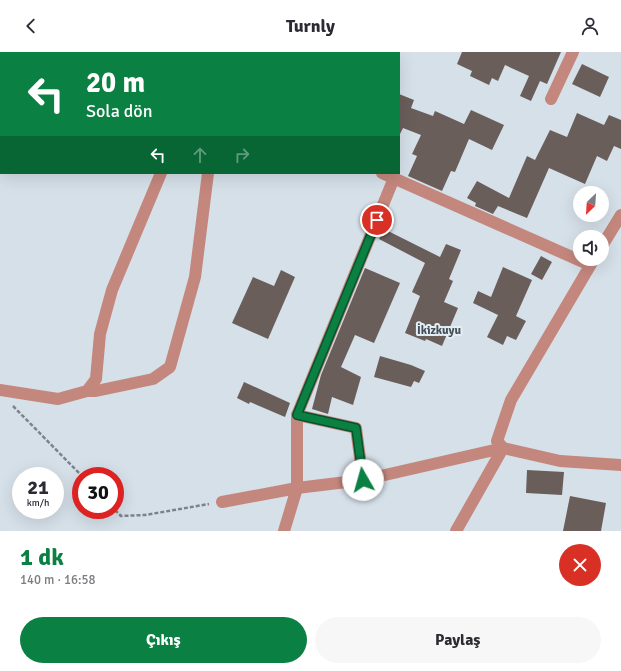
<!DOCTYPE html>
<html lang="tr">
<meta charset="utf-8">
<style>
:root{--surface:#fff;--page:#f7f7f7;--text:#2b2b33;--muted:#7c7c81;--accent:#0b8043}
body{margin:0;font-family:Signika,sans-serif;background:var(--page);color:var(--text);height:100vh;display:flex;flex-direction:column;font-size:15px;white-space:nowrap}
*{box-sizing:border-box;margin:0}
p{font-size:13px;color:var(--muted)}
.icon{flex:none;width:22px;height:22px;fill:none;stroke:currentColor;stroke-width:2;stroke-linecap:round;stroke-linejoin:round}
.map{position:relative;height:479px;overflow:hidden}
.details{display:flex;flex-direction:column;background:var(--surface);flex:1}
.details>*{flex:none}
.guide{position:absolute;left:0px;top:0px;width:400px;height:122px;box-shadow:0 4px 16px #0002;background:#0b8043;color:#fff;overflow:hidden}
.needle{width:26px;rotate:205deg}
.tools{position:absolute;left:573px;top:134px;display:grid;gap:8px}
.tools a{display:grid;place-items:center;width:36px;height:36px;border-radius:50%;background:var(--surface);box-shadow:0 4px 16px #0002;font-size:20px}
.speed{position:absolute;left:12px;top:415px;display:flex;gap:8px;font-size:20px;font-weight:700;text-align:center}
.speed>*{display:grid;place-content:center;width:52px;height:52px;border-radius:50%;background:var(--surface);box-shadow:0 4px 16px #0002;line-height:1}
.speed small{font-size:10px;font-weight:400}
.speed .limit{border:6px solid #d22;background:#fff;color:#111}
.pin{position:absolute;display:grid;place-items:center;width:34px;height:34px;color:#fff;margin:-17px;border:2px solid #fff;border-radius:50%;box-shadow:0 1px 4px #0007}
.me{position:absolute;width:44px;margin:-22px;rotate:353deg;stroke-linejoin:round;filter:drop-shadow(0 0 3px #0008)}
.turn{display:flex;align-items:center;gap:14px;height:84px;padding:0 20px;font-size:18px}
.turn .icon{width:52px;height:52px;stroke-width:2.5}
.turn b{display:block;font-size:28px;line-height:34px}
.lanes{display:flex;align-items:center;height:38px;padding:0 20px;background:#0003;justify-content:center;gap:20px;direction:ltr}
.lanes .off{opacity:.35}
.round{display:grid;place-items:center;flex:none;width:42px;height:42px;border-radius:21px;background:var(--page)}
.summary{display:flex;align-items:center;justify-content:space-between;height:68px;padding:0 20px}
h1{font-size:24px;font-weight:700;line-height:30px;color:var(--accent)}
.button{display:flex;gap:8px;margin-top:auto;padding:8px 20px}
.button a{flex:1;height:46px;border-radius:24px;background:var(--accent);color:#fff;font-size:16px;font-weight:700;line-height:46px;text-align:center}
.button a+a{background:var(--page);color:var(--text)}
header{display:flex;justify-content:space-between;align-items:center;height:52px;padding:0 20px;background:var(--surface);font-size:18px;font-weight:700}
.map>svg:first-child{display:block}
.building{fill:#6a5e5b}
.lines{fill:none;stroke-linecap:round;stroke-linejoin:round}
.path{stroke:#7c8389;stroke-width:2.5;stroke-dasharray:4 2;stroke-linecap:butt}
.minor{stroke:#c4877d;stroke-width:12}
.route-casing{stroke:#07532c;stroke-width:10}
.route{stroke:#0b8043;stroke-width:7}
.labels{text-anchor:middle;stroke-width:4;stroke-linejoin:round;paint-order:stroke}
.quarter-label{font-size:12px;font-weight:bold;fill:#485057;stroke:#e4eef6}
</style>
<header><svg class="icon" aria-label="back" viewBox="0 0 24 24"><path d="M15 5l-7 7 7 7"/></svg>Turnly<svg class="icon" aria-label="person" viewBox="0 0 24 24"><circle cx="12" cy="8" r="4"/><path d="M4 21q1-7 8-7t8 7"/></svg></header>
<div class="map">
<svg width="621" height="479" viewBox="0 0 621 479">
<rect width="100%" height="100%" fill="#d6e0e9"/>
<g class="building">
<path d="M462,0H561L547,32L540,29L531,49L520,44L529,24L505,13L498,29L492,26L489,33L470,24L472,19L457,12Z"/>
<path d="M582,12L609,25L600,45L572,32Z"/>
<path d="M399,42L414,48L411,56L433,64L435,59L464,72L471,58L504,73L492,98L469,87L455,120L451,119L442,139L408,124L417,104L412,102L421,83L403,76L399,84Z"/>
<path d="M577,61L604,73L609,63L621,68V97L614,94L607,109L597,104L585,132L549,116L527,166L498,154L493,162L475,154L476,151L467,146L477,129L509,146L527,104L535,108L550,78L567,85Z"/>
<path d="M384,177L440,205L446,192L461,198L449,227L453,229L444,250L458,256L442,294L426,287L425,289L405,281L420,244L412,240L425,211L379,187Z"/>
<path d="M541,204L552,210L542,228L531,222Z"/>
<path d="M503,215L532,228L516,264L526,269L516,288L507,284L503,293L487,285L498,263L473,251L478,239L491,245Z"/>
<path d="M365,216L400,231L374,291L355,283L341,315L361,325L353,353L332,345L328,362L312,357L321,323Z"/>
<path d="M281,218L295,225L268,287L232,271L253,225L274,234Z"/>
<path d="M380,304L411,313L425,319L419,331L414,329L411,335L374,325Z"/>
<path d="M244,330L290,351L285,365L250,350L249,352L237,346Z"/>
<path d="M527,418L564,420L562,443L526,441Z"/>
<path d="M570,444L606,451L601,479H563Z"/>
</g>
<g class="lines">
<g class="path">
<path d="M13,354L82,424"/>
<path d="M115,458L121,464L145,463L209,452"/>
</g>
<g class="minor">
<path d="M209,0L210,1"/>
<path d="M551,47L573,0"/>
<path d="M382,121L590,213"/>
<path d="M602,194L621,163"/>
<path d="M0,338L58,347L87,339L96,327L100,282L112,238L161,121"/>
<path d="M87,339H96L153,327L170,315L195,225L208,121"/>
<path d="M363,428L356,376L297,363L394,126"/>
<path d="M222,450L297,436L363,428L503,396L560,409L621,413"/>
<path d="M284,479L297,436V363"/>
<path d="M456,479L503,396L497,389L511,348L594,207"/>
</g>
</g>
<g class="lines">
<defs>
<path id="route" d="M363,428L356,376L297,363L377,168"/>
</defs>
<use href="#route" class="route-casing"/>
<use href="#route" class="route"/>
</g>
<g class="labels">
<g class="quarter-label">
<text x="439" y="282">İkizkuyu</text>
</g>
</g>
</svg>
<div class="tools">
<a><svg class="needle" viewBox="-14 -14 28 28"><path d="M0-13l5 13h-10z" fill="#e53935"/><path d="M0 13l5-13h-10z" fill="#7c7c81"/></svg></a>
<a><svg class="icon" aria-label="sound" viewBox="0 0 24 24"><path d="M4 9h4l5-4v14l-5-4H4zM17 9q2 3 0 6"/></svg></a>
</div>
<div class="speed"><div>21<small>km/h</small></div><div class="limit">30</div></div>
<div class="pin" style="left:377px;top:168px;background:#d93025"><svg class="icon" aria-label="arrive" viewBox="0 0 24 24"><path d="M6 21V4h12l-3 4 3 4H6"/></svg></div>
<svg class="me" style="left:363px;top:428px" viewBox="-20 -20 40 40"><circle r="19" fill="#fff"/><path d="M0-13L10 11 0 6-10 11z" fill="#0b8043"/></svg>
<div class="guide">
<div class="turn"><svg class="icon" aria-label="left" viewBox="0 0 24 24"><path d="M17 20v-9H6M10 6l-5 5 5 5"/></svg><div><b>20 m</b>Sola dön</div></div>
<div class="lanes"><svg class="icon" aria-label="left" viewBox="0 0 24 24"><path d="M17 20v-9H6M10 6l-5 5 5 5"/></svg><svg class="icon off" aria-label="ahead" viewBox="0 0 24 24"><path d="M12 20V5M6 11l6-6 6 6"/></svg><svg class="icon off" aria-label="right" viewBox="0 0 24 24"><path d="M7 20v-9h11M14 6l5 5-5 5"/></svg></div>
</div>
</div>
<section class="details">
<div class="summary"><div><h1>1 dk</h1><p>140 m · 16:58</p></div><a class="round" style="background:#d93025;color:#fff"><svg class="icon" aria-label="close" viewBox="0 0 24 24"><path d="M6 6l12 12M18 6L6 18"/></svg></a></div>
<div class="button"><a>Çıkış</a><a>Paylaş</a></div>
</section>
